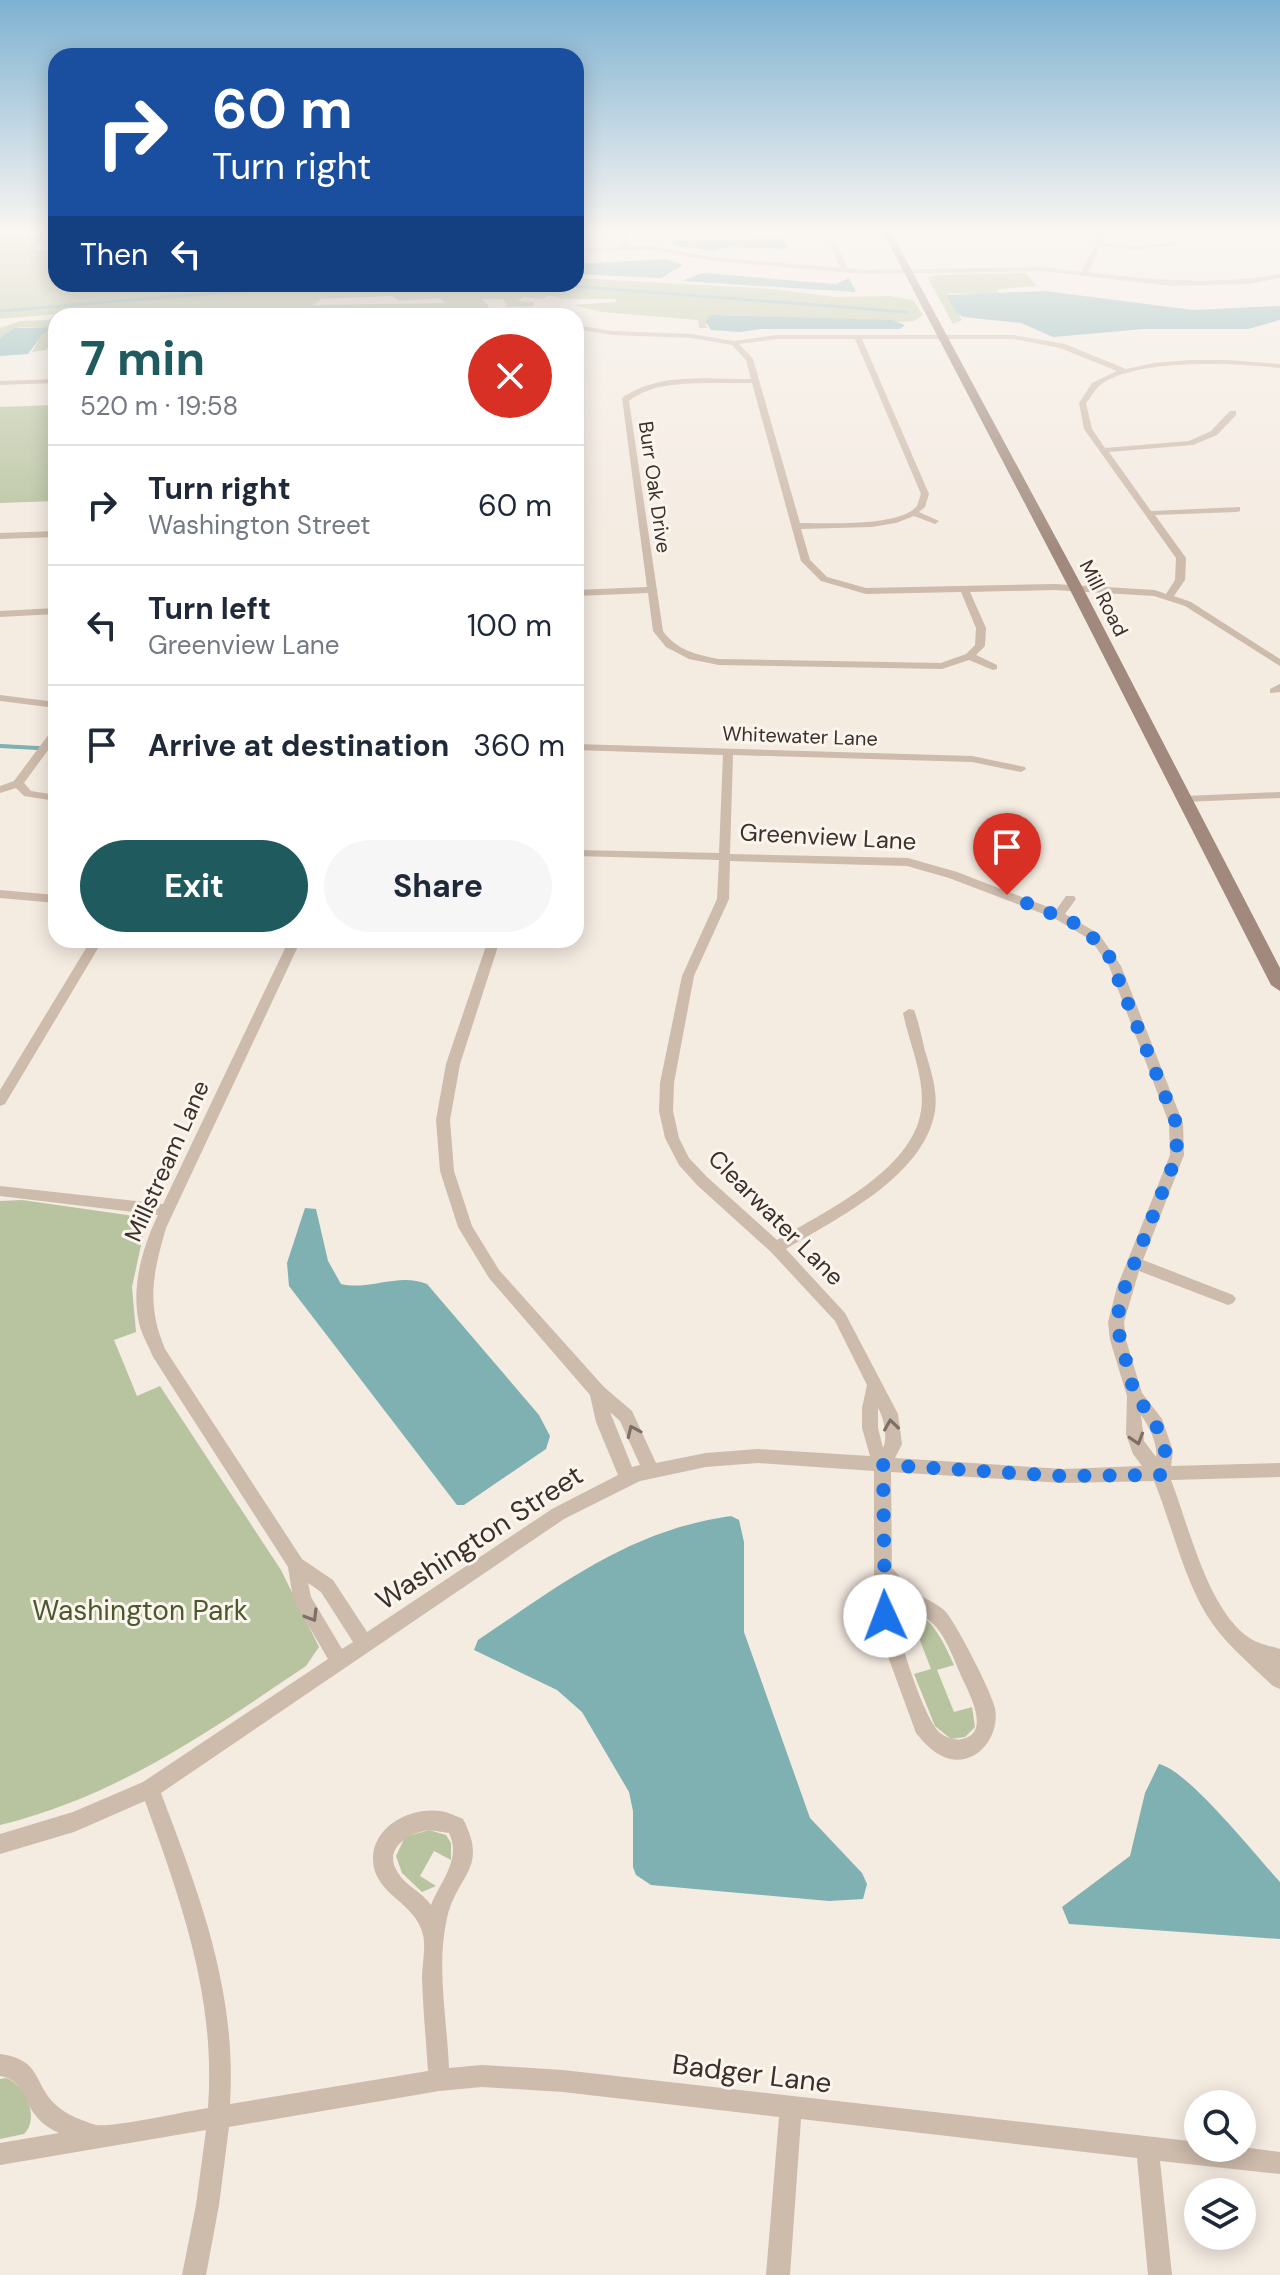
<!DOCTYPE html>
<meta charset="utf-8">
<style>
:root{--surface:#fff;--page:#f6f6f7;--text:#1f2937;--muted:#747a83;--line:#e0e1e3;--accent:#1f5a5e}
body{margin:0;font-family:"DM Sans",sans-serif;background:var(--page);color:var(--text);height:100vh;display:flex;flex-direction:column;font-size:30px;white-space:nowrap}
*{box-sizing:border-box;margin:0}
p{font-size:26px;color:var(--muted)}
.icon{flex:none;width:44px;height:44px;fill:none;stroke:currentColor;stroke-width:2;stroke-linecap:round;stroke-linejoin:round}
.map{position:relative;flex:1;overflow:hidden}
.side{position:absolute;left:48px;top:308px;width:536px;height:640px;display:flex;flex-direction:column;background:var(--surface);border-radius:24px;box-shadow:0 4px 20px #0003}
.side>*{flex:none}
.banner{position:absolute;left:48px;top:48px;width:536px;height:244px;border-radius:24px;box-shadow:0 4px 20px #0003;background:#1a4fa0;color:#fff;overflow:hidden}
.controls{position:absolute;left:1184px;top:2090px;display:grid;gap:16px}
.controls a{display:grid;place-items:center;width:72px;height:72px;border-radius:50%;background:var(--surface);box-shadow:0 4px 20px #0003;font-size:40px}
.pin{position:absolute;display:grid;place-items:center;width:68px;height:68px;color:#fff;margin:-82px -34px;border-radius:50% 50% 50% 0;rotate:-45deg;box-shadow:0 0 8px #0007}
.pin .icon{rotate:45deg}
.me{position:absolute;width:88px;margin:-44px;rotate:358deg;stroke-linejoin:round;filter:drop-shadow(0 0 6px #0008)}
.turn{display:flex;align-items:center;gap:28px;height:168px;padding:0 32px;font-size:36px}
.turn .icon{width:104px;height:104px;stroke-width:2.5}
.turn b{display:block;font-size:56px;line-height:68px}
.then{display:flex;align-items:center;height:76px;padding:0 32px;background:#0003;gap:16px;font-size:30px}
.round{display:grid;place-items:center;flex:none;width:84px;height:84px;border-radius:42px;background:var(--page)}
.summary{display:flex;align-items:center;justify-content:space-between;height:136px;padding:0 32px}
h1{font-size:48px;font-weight:700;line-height:60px;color:var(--accent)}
.button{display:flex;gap:16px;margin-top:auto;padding:16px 32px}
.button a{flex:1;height:92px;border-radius:48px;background:var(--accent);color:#fff;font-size:32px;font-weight:700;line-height:92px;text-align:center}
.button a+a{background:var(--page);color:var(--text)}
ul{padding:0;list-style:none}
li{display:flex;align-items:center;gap:24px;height:120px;padding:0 32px;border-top:2px solid var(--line)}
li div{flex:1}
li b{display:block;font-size:30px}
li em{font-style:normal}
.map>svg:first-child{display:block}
.green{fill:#b8c4a0;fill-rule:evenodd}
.water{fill:#7fb0b2}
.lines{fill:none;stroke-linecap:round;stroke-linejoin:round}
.stream-far1{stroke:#7fb0b2;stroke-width:3}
.stream{stroke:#7fb0b2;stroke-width:4}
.street{fill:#cdbbac;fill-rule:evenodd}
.secondary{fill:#a18a7d;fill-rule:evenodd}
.oneway{stroke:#7d6f65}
.route{stroke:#1a73e8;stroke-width:14;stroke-dasharray:0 25.2}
.labels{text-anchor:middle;stroke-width:6;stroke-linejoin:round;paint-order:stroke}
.far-street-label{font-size:20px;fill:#3b302b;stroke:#fbf5ee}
.street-label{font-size:24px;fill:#3b302b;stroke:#fbf5ee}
.near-street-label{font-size:28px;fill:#3b302b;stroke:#fbf5ee}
.near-park-label{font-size:28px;fill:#4a5a2e;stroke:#fbf5ee}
</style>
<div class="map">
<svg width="1280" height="2275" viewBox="0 0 1280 2275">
<rect width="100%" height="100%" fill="#f4ebe1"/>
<g class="green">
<path d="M0,232H46L34,250H56V284H576V278L773,289L835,297L890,296L913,300L923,315L914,321L901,322L723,315L705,325L708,328H699L698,320L602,312L573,305L617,302L615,299H563L549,295L542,299L524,297L518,301L534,302L533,306L507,307L503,299H482L489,306L485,310L425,308L418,316H272V311L267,310L256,316L97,312L89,316H56V334L46,350L32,352L41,336L52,327H19L0,338V328L20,321L49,320L55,314L0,319ZM392,296L400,301L440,298L444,303L314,305L321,299Z"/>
<path d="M1025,273L1037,286L999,289L997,294H991L949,293L946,295L962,320L953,324L928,278L936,275Z"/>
<path d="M56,405V501L0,503V407Z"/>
<path d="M22,1200L134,1216L146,1222L132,1287L136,1332L114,1340L137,1396L160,1386L281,1570L319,1647L306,1666C208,1732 116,1797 0,1825V1201Z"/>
<path d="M900,1605C931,1613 942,1639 954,1665L937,1670L954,1712L972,1707L975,1727L965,1737L951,1739L935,1726L914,1674L931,1669L916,1630L898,1634L893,1611Z"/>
<path d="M429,1830L446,1835L451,1843V1860L434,1851L420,1876L436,1886L422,1892L402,1873L396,1856L405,1837Z"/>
<path d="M6,2078C26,2085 40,2119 24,2134L0,2139V2079Z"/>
</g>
<g class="water">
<path d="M783,239L789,249L728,247L714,251L673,245V241Z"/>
<path d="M667,259L683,265L661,278L576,274V264Z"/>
<path d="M702,273L836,284L849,278L856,292L682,281Z"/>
<path d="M1045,291L1193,310L1280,306V320L1248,329H1144L1053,337L1021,323L963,317L957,314L946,295Z"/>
<path d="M715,315L892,320L905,325L900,329H761L740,332L711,330L706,322L709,316Z"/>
<path d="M54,327L43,334L28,354L0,356V338L14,328Z"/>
<path d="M305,1208L316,1209L328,1261L341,1284C369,1291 399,1272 427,1284L539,1415L550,1436L546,1449L464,1505H457L289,1286L287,1263Z"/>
<path d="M731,1516L739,1520L744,1542V1632L810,1818L862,1873L867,1884L863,1899L829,1901L651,1885L636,1875L633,1867V1811L629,1792L582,1712L557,1690L474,1650L478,1640C560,1585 630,1530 731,1516Z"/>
<path d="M1159,1764C1188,1770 1256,1856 1280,1882V1939L1069,1924L1062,1907L1130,1856L1145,1793Z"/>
</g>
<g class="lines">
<g class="stream-far1">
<path d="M545,284L906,312"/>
<path d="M0,311L277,288L502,284"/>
<path d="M0,746L22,747"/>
</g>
<path class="stream" d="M0,746L56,749"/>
<g class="street">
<path d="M576,232H581L583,248L622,247L620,232H626L629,247L651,246L714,257L840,268L831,244L834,242L837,244L847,268L865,270L1042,267L1081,272L1102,232H1108L1103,243L1134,246L1174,243L1177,245L1134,250L1101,246L1088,272C1153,280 1214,286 1280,274V278L1248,284L1171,286L1042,271L865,274L714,261L651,250L576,252Z"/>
<path d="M576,325L612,331L692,334L734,341L777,335H1013L1065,344L1126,369L1154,363L1191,360H1228L1280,364V368C1239,363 1128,357 1097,388C1093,392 1090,399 1086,403L1092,429L1105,448L1189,441L1211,431L1230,411H1236V415L1217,435L1193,445L1109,452L1151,511L1240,507V511L1237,512L1155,515L1186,558L1185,580L1174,596L1191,602L1280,659V666L1185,606L1154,596L1054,590L970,592L986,628L985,646L976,655L997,665V669L993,670L969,660L942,669L719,665L689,659L666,647L653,631L648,593L576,596V590L647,587L622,398C658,372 708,379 751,379L746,360L732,345L692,338L612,335L576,329ZM777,339H855L921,494C920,496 918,504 917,506C900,527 825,523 800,523L753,359L739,344ZM862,339H1013L1060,348L1117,371L1092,383L1079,403L1084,429L1176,558L1175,580L1166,594L1155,590L1054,584L866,588L827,577L810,560L801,529L872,527L896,523L914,516L935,524L939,521L919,512L925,507L929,494ZM704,383H752L801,561L821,581L866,594L961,592L976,628L975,645L966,654L941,663L719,659C697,655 676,650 663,631L629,401C651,384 678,384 704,383Z"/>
<path d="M56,379V383L0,385V381Z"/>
<path d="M56,531V537L0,539V533Z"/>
<path d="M56,608V614L0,617V611Z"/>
<path d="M1280,684V692L1270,693V689Z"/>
<path d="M0,695L56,702V708L0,701Z"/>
<path d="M56,729V739L24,783L31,791L56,795V801L24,796L16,788L0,793V786L14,781L52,730Z"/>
<path d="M576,744L972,756L1025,767L1026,769L1021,772L972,762L733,755L730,854L908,858L957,872L1056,910L1066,896H1074L1076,899L1065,914L1099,934L1121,966L1183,1123L1184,1155L1143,1260L1233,1295L1236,1299L1233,1303L1228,1305L1139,1271L1124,1322L1126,1340L1142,1393L1162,1419L1173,1451L1171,1466L1280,1463V1477L1171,1480C1189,1526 1208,1612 1251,1639C1259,1644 1271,1646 1280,1649V1689L1273,1686C1250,1664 1223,1642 1206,1614C1182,1573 1172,1525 1154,1481L1063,1483L891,1472L892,1568C899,1575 905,1583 913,1590C922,1598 935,1602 944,1610C955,1620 992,1693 995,1708C1000,1735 979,1765 950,1759C935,1755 925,1744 916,1733L879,1632L874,1600V1471L758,1463L706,1467L640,1481L564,1519L161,1793C200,1896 237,1991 230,2104L428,2071C426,2040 423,2009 422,1978C422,1965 426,1947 423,1935C416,1902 374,1895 373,1860C372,1826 411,1807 440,1811C448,1812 456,1816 463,1819C489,1869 457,1874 447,1918C436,1966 447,2019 449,2068L482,2065L563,2070L1198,2142V2148L1242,2147L1280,2152V2174L1160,2161L1172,2275H1148L1137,2158L801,2119L790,2275H766L779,2117L563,2092L482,2087L439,2091L229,2127L219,2205L206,2275H182L196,2205L206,2130L0,2165V2143L59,2133C48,2128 40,2122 33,2112C23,2097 21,2079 0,2076V2054C43,2060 32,2083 57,2106C67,2115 83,2121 96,2125C111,2128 188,2111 208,2108C216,1997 182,1904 145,1801L74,1832L0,1854V1834L73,1812L143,1782L328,1659L293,1599L288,1567L153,1357C149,1347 143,1337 140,1327C130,1290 142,1248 158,1215L0,1196V1186L163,1204L289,940H301L166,1228C153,1273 146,1304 165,1349L302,1559L333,1580L367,1632L552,1509L618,1475L596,1422L590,1395L489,1278L458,1227L440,1171L436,1120L446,1064L488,940H500L460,1064L450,1120L454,1171L472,1226L499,1270L604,1387L632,1411L656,1463L706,1453L758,1449L870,1456L862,1428V1408L867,1385L835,1321L771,1252L697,1185L679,1165L665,1138L659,1111L660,1083L682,976L717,899L719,860L576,856V850L719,853L723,755L576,750ZM730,861L907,866L949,878L1054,918L1091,940L1109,966L1169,1123L1170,1155L1117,1287L1108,1322L1110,1340L1127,1396L1126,1434L1133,1454L1142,1466L1063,1469L895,1458L902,1444L898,1414L845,1313L786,1249C837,1218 924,1177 935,1111C938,1092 931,1070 925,1051C922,1038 919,1023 914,1010L909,1009L903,1013C909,1043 926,1079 921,1111C912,1171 824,1212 777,1240L707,1177L689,1158L679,1138L673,1111L674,1083L694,976L729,899ZM878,1408C884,1418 888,1438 883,1448L878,1428ZM610,1412L620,1421L640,1465L632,1467ZM1141,1415C1149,1426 1158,1444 1156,1457L1144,1441ZM308,1583L321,1592L353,1642L342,1649L311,1597ZM892,1593C904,1605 919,1611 931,1622C947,1636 955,1663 964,1682C971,1697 990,1734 962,1739C954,1741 945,1737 939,1732C921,1713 892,1620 892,1593ZM429,1830L449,1833C462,1859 440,1882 431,1905C422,1892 406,1886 398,1873C382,1849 408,1833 429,1830Z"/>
<path d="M1280,792V798L1185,802L1179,799L1185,796Z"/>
<path d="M0,890L56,895V903L0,898Z"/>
<path d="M91,940H103L5,1104L0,1106V1090Z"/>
</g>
<path class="secondary" d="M883,232H891L1083,588L1280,968V991L1271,985L1069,588Z"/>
</g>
<defs><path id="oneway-chevron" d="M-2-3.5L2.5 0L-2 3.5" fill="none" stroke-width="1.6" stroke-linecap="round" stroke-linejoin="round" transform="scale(2)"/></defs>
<g class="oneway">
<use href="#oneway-chevron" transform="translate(891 1425) rotate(-98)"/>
<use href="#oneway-chevron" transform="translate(633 1431) rotate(-114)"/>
<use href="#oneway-chevron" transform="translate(1137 1439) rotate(73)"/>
<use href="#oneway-chevron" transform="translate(312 1616) rotate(59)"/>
</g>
<linearGradient id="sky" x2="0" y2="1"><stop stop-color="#7eb2d2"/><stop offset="0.42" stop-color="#faf6f2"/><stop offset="1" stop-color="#faf6f2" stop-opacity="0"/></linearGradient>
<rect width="1280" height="551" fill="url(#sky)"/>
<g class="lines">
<path class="route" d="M885,1616L883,1465L1063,1476L1161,1475L1165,1451L1154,1419L1135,1396L1116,1322L1125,1287L1177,1155L1176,1123L1107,951L1079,925L1007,895"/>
</g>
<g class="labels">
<g class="far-street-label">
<text transform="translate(655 487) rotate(82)" y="7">Burr Oak Drive</text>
<text transform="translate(1104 598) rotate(63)" y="7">Mill Road</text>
<text transform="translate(800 736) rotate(2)" y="7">Whitewater Lane</text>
</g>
<g class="street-label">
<text transform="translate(828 837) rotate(3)" y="8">Greenview Lane</text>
<text transform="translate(167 1161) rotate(-66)" y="8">Millstream Lane</text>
<text transform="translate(776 1218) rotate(45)" y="8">Clearwater Lane</text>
</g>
<g class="near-street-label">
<text transform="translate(479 1537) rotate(-33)" y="10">Washington Street</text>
<text transform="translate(752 2073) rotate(7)" y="10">Badger Lane</text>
</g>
<g class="near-park-label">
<text x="140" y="1620">Washington Park</text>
</g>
</g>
</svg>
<div class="controls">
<a><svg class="icon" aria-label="search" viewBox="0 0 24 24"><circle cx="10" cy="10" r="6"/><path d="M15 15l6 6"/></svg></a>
<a><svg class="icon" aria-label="layers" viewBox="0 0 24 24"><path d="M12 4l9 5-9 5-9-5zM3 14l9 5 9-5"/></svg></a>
</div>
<div class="pin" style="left:1007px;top:895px;background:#d93025"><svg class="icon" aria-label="arrive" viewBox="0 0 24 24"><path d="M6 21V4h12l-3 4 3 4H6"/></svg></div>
<svg class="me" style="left:885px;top:1616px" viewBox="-20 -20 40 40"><circle r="19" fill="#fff"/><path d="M0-13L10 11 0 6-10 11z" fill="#1a73e8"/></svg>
<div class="banner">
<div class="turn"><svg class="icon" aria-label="right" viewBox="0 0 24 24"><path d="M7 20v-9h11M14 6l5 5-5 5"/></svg><div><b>60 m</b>Turn right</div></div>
<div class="then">Then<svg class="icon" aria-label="left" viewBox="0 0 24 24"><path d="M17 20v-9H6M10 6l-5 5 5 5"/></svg></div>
</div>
<section class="side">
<div class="summary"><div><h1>7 min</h1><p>520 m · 19:58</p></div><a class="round" style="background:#d93025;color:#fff"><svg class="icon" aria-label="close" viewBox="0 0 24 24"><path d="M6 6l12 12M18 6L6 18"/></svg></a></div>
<ul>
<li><svg class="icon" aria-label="right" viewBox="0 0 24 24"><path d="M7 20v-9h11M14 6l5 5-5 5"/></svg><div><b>Turn right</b><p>Washington Street</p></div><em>60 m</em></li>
<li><svg class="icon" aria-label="left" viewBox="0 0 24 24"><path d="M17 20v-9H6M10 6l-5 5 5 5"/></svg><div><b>Turn left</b><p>Greenview Lane</p></div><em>100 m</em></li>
<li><svg class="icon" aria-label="arrive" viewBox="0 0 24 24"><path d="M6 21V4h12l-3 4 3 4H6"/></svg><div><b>Arrive at destination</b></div><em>360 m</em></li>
</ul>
<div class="button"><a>Exit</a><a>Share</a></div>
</section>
</div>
